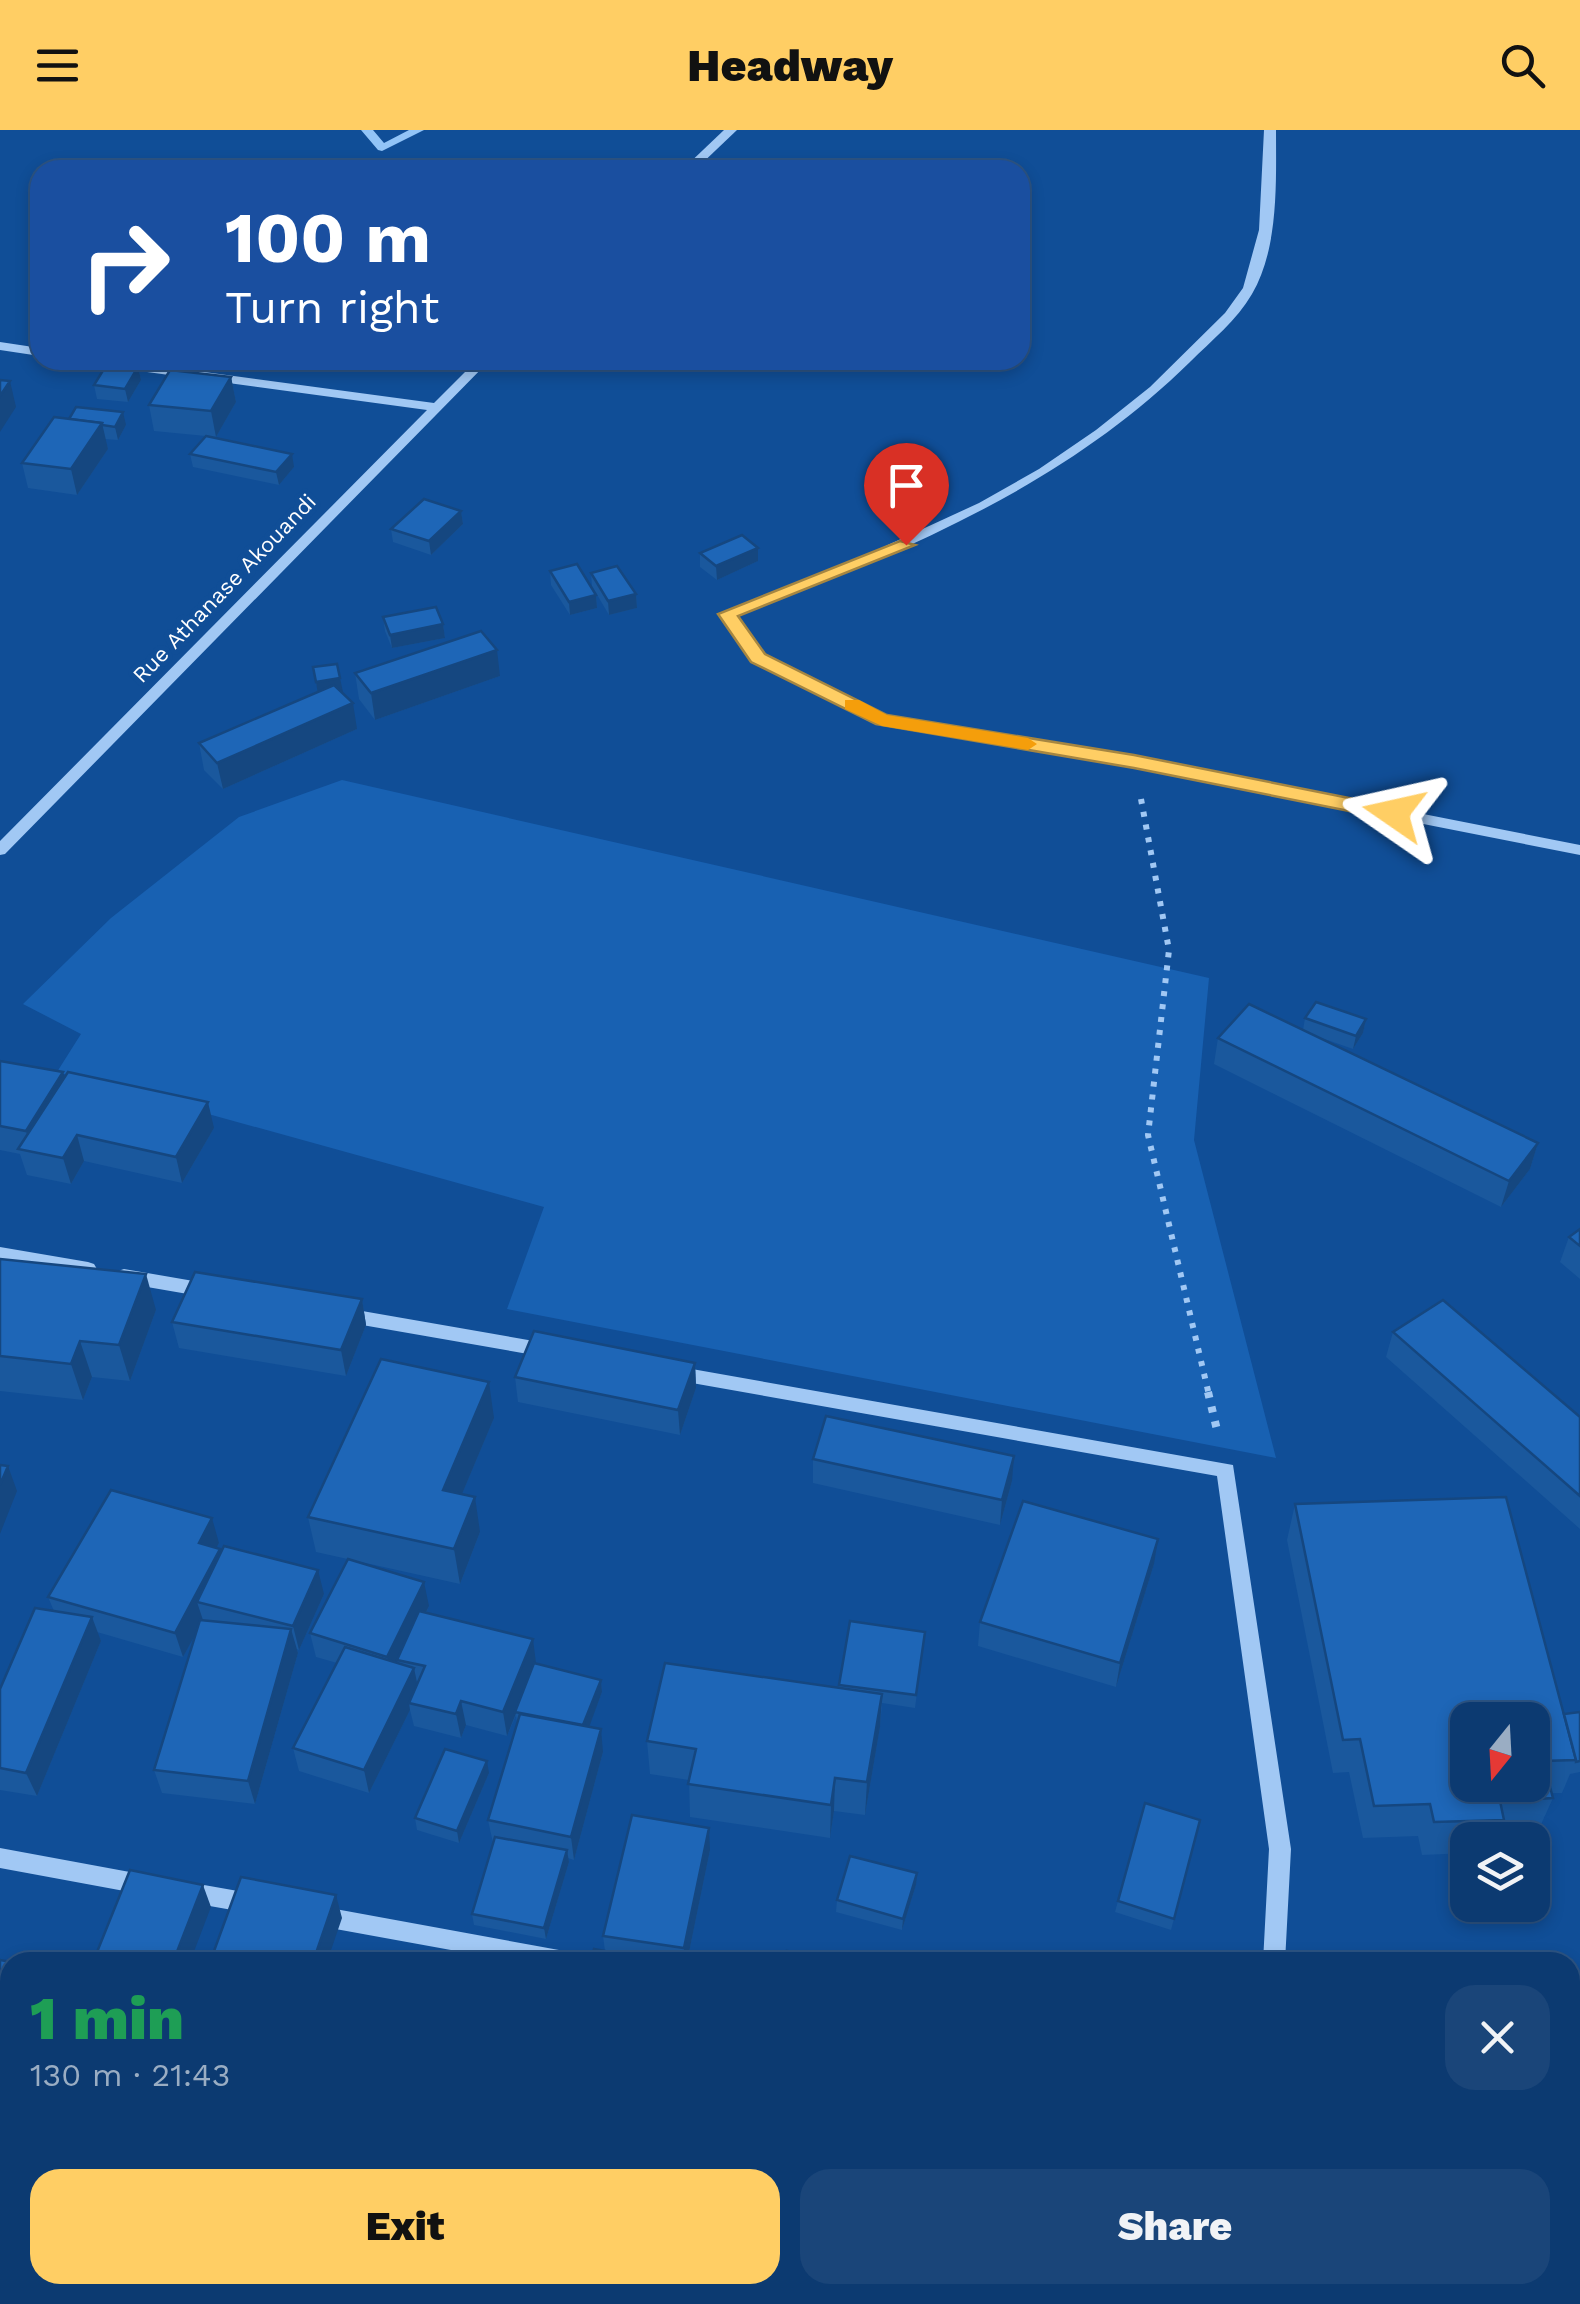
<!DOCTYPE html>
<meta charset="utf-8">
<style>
:root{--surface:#0c3a71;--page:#1a4579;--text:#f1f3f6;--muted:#9aadc3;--line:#2c5484;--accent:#ffce64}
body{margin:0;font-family:"Work Sans",sans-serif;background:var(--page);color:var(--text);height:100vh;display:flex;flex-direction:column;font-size:38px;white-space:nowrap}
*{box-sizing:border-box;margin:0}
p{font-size:32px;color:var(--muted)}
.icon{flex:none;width:55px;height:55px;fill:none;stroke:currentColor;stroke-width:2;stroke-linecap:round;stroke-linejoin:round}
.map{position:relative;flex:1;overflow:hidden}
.panel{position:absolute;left:0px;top:1822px;width:1580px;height:352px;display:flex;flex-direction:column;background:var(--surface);border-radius:30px 30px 0 0;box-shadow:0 5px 15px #0003,0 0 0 2px var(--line)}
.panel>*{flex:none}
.hud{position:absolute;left:30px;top:30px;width:1000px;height:210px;border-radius:30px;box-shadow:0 5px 15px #0003,0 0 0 2px var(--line);background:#1a4fa0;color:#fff;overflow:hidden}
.needle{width:65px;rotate:198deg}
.fabs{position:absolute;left:1450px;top:1572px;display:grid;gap:20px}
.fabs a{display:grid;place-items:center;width:100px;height:100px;border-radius:20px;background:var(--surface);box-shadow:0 5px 15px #0003,0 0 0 2px var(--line);font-size:50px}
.pin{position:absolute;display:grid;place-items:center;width:85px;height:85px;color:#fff;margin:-102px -42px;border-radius:50% 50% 50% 0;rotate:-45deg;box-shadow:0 0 10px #0007}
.pin .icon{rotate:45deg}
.me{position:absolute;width:110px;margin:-55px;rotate:281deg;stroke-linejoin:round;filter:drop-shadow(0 0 8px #0008)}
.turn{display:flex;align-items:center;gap:35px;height:210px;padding:0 30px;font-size:45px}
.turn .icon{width:130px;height:130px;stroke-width:2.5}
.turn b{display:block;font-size:70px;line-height:85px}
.round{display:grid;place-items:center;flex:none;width:105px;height:105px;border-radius:30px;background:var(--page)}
.summary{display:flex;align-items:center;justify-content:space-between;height:170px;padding:0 30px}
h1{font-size:60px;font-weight:800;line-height:75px;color:#1e9e55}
.button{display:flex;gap:20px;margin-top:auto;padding:20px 30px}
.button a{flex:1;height:115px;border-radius:30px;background:var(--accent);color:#111;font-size:40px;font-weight:800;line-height:115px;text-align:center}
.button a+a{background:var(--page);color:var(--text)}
header{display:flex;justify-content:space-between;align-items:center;height:130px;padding:0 30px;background:var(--accent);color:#111;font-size:45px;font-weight:800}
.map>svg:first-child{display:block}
.green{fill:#1861b2}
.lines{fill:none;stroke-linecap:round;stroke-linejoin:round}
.stream{fill:#92c4f7;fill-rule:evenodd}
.path-far1{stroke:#a1c8f4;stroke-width:6;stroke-dasharray:5 8;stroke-linecap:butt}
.path{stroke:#a1c8f4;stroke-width:8;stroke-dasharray:6 9;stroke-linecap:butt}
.minor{fill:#a1c8f4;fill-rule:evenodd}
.wall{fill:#1a589d}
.shaded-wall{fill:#154780}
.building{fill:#1e66b7;stroke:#154780;stroke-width:2.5;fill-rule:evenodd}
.route{fill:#ffce64;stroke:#a68641;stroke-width:2.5}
.slow{fill:#f59e0b}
.labels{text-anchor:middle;stroke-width:10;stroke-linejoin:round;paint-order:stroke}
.far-street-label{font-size:22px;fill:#fff;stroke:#104e97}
</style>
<header><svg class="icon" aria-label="menu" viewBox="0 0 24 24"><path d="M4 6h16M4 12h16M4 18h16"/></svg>Headway<svg class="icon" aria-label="search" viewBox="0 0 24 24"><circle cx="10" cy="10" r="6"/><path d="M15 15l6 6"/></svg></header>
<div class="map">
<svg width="1580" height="2174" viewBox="0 0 1580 2174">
<rect width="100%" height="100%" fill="#104e97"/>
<path class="green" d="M342,650L1209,848L1194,1010L1276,1328L507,1179L544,1077L57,942L81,904L23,874L111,788L239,687Z"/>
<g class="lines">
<path class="stream" d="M361,0H373L384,13L409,0H424L382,21L378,20Z"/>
<path class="path-far1" d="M1141,669L1169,820L1148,1005L1209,1265"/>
<path class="path" d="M1208,1262L1217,1300"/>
<g class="minor">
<path d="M724,0H737L695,40H682Z"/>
<path d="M1264,0H1276C1276,52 1279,118 1252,164C1237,190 1211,211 1190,232C1063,357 900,424 735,486L763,525L887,586L1134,627L1580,715V725L1134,637L878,593L753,531L720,484L853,431L979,373L1039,339L1096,300L1150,257L1225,183L1243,158L1259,100Z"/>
<path d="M0,212L40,218V226L0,220Z"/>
<path d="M82,230H116L434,273L477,230H490L5,724L0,725V711L427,280L88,234Z"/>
<path d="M0,1117L88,1132L94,1134L97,1139L94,1144L88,1146L0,1131Z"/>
<path d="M124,1139L211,1154L217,1156L220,1161L217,1166L211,1168L124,1153L118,1151L115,1146L118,1141Z"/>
<path d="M345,1178L551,1214L557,1216L560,1221L557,1226L551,1228L345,1192L339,1190L336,1185L339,1180Z"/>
<path d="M675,1236L1233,1335L1291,1719L1285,1832H1263L1269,1719L1217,1346L675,1250L668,1248L666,1243L668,1238Z"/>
<path d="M0,1718L146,1745L154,1748L157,1755L154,1762L146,1765L0,1738Z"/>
<path d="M187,1752L255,1764L263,1767L266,1774L263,1781L255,1784L187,1772L179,1769L176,1762L179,1755Z"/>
<path d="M319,1776L570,1822L578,1825L581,1832H517L319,1796L311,1793L308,1786L311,1779Z"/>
<path d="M1570,2120L1580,2123V2147L1570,2144Z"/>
<path d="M459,2165H483L480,2174H456Z"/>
<rect x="1246" y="2165" width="24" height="9"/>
<path d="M1384,2165H1418L1413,2174H1379Z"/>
</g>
</g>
<g class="wall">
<path d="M138,237L141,250L128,272L97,269L94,255Z"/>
<path d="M231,247L236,272L216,307L154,301L149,275Z"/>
<path d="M54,287L126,295L118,310L105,309L108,319L77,365L28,358L22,333Z"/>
<path d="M190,324L294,337L279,355L193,337Z"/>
<path d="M461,381L463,394L431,425L393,412L391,399Z"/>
<path d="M700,423L758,431L717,450L700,437Z"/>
<path d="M550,441L596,465L597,478L570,485L551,455Z"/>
<path d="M591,443L636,464L637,478L609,485L592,456Z"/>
<path d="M383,487L443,494L445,508L392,518L385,501Z"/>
<path d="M313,537L343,562H341L357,599L223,659L204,640L199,613L318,562Z"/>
<path d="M355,543L500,546L375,590L359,569Z"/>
<path d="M1305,888L1366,889L1363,903L1353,919L1316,906L1538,1013L1530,1039L1501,1077L1214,934L1218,908L1303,900Z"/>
<path d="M0,931L65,947L214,998L182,1053L84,1031L71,1054L27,1045L20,1024L0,1020Z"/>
<path d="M1580,1099V1149L1560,1132L1569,1107Z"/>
<path d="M0,1129L156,1180L130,1251L92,1247L83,1270L0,1261Z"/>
<path d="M362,1169L366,1195L346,1246L179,1218L172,1192Z"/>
<path d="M1393,1202L1580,1287V1399L1386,1227Z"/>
<path d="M695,1233L696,1258L680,1305L518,1272L515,1247Z"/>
<path d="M494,1288L462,1364L480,1402L460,1454L316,1422L308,1387Z"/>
<path d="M813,1329L1012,1351L1000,1395L813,1353Z"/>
<path d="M1295,1374L1564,1584L1580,1582V1642L1570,1644L1562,1663H1552L1553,1668L1538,1701L1499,1703L1496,1710H1468V1723L1422,1725L1418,1706L1363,1708L1349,1642L1333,1643L1287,1410Z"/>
<path d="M219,1413L216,1418L221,1422L324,1464L299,1520L297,1519L298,1523L255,1674L162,1663L154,1640L197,1499L183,1527L97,1502L101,1511L37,1666L0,1660V1559L54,1481L48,1467Z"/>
<path d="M1154,1434L1116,1557L978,1516L980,1492Z"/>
<path d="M429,1476L426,1483L536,1534L601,1550L602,1562L589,1596L603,1622L574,1730L568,1728L569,1732L546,1809L474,1795L472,1784L493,1713L488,1690L517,1594L516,1585L507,1606L466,1595L461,1608L414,1596L410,1580L369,1663L299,1641L293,1618L337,1533L316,1527L310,1503Z"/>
<path d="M850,1491L925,1502L915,1578L882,1573L880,1597L865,1685L834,1681L830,1708L690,1687L689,1650L650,1644L647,1611L839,1558Z"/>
<path d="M489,1643L459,1713L417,1700L415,1688Z"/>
<path d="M1200,1690L1171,1800L1115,1782L1118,1771Z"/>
<path d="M710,1720L687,1832H590L605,1821L603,1806Z"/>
<path d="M916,1755L902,1800L836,1782L837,1770Z"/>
<path d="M0,1830L10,1832V1952L0,1950Z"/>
<path d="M0,1993L10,2165H65L62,2174H0Z"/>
<rect x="887" y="2165" width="121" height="3"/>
<path d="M1024,2165H1144V2170L1143,2174H1060L1024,2171Z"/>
</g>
<g class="shaded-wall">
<path d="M138,237L141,250L128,272L125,259Z"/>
<path d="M231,247L236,272L216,307L211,281Z"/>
<path d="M10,251L16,277L0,302V266Z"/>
<path d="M123,282L126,295L118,310L115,297Z"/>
<path d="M102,293L108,319L77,365L71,339Z"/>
<path d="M292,324L294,337L279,355L276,342Z"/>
<path d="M461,381L463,394L431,425L429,411Z"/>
<path d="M758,418V431L717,450L716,436Z"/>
<path d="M636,464L637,478L609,485L608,471Z"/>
<path d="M596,465L597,478L570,485L569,472Z"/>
<path d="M443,494L445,508L392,518L390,505Z"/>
<path d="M497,520L500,546L375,590L371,563Z"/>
<path d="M340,548L343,562L318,565L316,552Z"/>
<path d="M353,573L357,599L223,659L217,633Z"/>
<path d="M1366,889L1363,903L1353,919L1356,906Z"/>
<path d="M63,942L71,968L33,1022L26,1001Z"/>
<path d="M208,972L214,998L182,1053L176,1027Z"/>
<path d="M77,1005L84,1031L71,1054L63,1028Z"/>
<path d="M1538,1013L1530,1039L1501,1077L1509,1051Z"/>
<path d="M146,1144L156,1180L130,1251L119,1215Z"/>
<path d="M362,1169L366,1195L346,1246L341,1220Z"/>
<path d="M80,1211L92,1247L83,1270L71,1234Z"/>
<path d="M695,1233L696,1258L680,1305L678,1280Z"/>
<path d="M489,1252L494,1288L449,1395L443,1360Z"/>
<path d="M1014,1326L1012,1351L1000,1395L1002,1370Z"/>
<path d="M8,1336L17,1361L0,1404V1355Z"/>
<path d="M475,1367L480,1402L460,1454L454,1419Z"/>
<path d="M212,1388L219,1413L206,1437L199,1413Z"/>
<path d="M1158,1409L1154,1434L1116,1557L1120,1533Z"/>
<path d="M220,1419L227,1444L197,1472L203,1490L183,1527L175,1503Z"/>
<path d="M318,1440L324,1464L299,1520L293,1496Z"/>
<path d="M424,1452L429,1476L402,1531L397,1530L399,1536L392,1550L387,1527Z"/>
<path d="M92,1487L101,1511L37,1666L26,1643Z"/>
<path d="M291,1499L298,1523L255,1674L248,1651Z"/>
<path d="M533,1509L536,1533L507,1606L503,1582Z"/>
<path d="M414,1538L419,1562L409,1573L410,1580L369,1663L364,1640Z"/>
<path d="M601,1550L602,1562L584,1611L582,1599Z"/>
<path d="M882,1564L880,1597L865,1685L867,1652Z"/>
<path d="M461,1571L466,1595L461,1608L456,1584Z"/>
<path d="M601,1599L603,1622L574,1730L571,1707Z"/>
<path d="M487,1631L489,1643L459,1713L457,1701Z"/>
<path d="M835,1648L834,1681L830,1708L831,1675Z"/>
<path d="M709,1698L710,1720L687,1832H685L684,1818Z"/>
<path d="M567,1720L569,1732L546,1809L544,1798Z"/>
<path d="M917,1743L916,1755L902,1800L903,1789Z"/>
<path d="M203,1755L211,1777L190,1832H173Z"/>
<path d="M336,1765L342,1788L327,1832H313Z"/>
<path d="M39,2165H65L62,2174H36Z"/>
<path d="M412,2165H429L426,2174H409Z"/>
<path d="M619,2165H626L624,2174H617Z"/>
</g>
<g class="building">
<path d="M107,234L138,237L125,259L94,255Z"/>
<path d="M170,240L231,247L211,281L149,275Z"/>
<path d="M0,250L10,251L0,266Z"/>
<path d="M76,277L123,282L115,297L102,295V293L69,289Z"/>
<path d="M54,287L102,293L71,339L22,333Z"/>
<path d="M206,306L292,324L276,342L190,324Z"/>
<path d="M424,369L461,381L429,411L391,399Z"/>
<path d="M742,405L758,418L716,436L700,423Z"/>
<path d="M577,434L596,465L569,472L550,441Z"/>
<path d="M617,436L636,464L608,471L591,443Z"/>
<path d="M436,477L443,494L390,505L383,487Z"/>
<path d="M481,501L497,520L371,563L355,543Z"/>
<path d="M337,534L340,548L316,552L313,537Z"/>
<path d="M334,555L353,573L217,633L199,613Z"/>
<path d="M1316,872L1366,889L1356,906L1305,888Z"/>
<path d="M1249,874L1538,1013L1509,1051L1218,908Z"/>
<path d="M0,931L63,942L26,1001L0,996Z"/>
<path d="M68,942L208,972L176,1027L77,1005L63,1028L18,1019Z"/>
<path d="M1580,1099V1116L1569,1107Z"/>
<path d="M0,1129L146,1144L119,1215L80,1211L71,1234L0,1226Z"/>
<path d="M195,1142L362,1169L341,1220L172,1192Z"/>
<path d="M1443,1170L1580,1287V1366L1393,1202Z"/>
<path d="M534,1201L695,1233L678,1280L515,1247Z"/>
<path d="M381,1229L489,1252L443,1360L475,1367L454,1419L308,1387Z"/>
<path d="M826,1286L1014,1326L1002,1370L813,1329Z"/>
<path d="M0,1335L8,1336L0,1355Z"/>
<path d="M111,1360L212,1388L199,1413L220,1419L175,1503L48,1467Z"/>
<path d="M1506,1367L1576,1630L1543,1631L1553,1668L1500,1671L1504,1690L1434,1692L1430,1674L1374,1676L1360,1609L1343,1610L1295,1374ZM1468,1590H1532V1655H1468Z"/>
<path d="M1023,1371L1158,1409L1120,1533L980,1492Z"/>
<path d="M224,1416L318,1440L293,1496L197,1472Z"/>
<path d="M348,1429L424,1452L387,1527L310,1503Z"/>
<path d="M35,1478L92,1487L26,1643L0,1638V1559Z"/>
<path d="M419,1481L533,1509L503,1582L461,1571L456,1584L409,1573L425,1536L397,1530Z"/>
<path d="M200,1490L291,1499L248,1651L154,1640Z"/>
<path d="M850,1491L925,1502L916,1565L839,1555Z"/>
<path d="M345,1517L414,1538L364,1640L293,1618Z"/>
<path d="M534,1533L601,1550L583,1595L515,1582Z"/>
<path d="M665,1533L882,1564L867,1652L835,1648L831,1675L688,1654L696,1619L647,1611Z"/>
<path d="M1580,1582V1631L1576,1632V1630L1564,1584Z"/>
<path d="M520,1584L601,1599L571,1707L488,1690Z"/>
<path d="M445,1619L487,1631L457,1701L415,1688Z"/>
<path d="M1145,1673L1200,1690L1174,1789L1118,1771Z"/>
<path d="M632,1685L709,1698L684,1818L603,1806Z"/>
<path d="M495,1707L567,1720L544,1798L472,1784Z"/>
<path d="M850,1726L917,1743L903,1789L837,1770Z"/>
<path d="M130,1740L203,1755L173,1832H93Z"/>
<path d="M241,1747L336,1765L313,1832H210Z"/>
<path d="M594,1819L664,1832H590Z"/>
<path d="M787,1821L861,1832H785Z"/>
<path d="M0,1830L11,1832L10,1934L0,1932Z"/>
<path d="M0,1993L10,1995V2165H39L36,2174H23L0,2170Z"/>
<path d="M277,2165H412L409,2174H273Z"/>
<path d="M507,2165H619L617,2174H505Z"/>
<path d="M634,2165H762L761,2174H633Z"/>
<path d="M769,2165H864L863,2174H768Z"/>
<path d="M1069,2165H1144V2170Z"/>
</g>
<path class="route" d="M900,411L915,415L738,486L765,524L887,585L1134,625L1394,677L1404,683L1394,690L1134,638L876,594L751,532L718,484Z"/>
<path class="slow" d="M845,570H859L887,585L1028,608L1037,614L1028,620L882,596L845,579Z"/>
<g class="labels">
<g class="far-street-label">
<text transform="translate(224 458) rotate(-46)" y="8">Rue Athanase Akouandi</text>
</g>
</g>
</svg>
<div class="fabs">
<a><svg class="needle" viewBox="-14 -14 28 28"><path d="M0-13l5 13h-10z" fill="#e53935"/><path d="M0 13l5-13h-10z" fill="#9aadc3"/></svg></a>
<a><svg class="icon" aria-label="layers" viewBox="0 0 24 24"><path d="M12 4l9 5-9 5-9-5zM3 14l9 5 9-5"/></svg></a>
</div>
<div class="pin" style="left:906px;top:415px;background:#d93025"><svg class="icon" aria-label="arrive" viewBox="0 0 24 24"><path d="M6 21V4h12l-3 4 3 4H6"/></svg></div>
<svg class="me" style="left:1394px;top:683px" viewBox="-20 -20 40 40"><path d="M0-17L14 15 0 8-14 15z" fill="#ffce64" stroke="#fff" stroke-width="4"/></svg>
<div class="hud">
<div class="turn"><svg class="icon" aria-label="right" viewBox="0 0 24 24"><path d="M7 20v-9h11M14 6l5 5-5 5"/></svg><div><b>100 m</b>Turn right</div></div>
</div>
<section class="panel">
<div class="summary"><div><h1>1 min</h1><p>130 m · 21:43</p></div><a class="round"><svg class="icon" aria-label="close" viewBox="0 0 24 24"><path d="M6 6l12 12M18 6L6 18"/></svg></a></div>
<div class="button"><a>Exit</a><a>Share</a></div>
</section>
</div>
